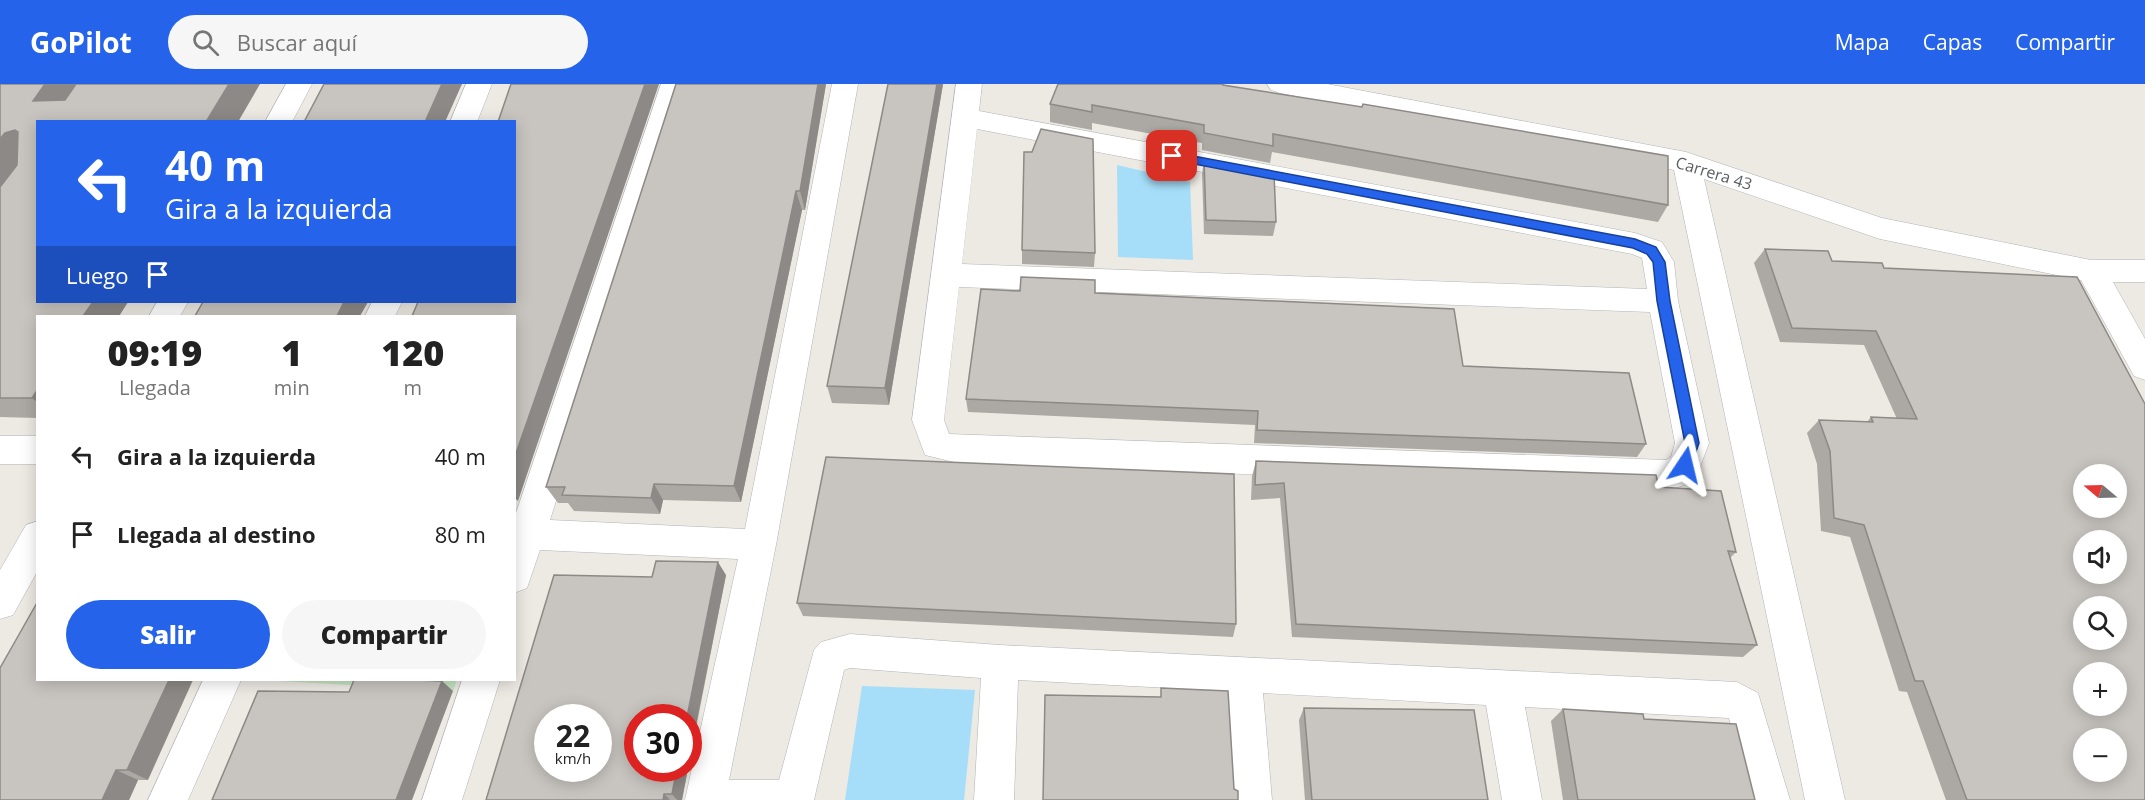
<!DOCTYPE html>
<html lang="es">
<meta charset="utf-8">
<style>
:root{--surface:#fff;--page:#f6f6f6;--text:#222;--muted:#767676;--accent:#2563eb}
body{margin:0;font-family:"Open Sans",sans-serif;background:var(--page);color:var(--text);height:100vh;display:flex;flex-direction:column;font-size:22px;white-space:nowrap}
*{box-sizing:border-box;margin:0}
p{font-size:20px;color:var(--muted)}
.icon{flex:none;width:33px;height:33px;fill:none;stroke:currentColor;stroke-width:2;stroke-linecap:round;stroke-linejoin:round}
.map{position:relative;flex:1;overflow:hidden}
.details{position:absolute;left:36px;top:231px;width:480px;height:366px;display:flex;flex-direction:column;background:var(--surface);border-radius:0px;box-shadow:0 3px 15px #0003}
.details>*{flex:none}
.top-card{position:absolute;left:36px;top:36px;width:480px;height:183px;border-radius:0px;box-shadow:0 3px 15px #0003;background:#2563eb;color:#fff;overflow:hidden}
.needle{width:39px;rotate:289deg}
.fabs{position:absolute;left:2073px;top:380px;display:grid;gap:12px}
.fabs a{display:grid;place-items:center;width:54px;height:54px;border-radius:50%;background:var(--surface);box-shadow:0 3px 15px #0003;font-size:30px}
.speed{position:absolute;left:534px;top:620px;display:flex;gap:12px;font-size:30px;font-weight:700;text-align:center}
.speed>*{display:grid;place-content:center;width:78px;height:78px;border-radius:50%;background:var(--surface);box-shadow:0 3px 15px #0003;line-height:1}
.speed small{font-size:15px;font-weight:400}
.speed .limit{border:9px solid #d22;background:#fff;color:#111}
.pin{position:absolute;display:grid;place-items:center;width:51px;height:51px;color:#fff;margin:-26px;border-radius:12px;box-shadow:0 3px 9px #0006}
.me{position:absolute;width:66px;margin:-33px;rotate:10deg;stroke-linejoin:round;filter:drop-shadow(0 0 4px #0008)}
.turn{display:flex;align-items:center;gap:21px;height:126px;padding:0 30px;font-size:27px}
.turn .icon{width:78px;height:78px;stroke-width:2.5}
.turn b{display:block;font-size:42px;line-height:51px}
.then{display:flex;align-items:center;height:57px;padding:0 30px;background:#0003;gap:12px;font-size:22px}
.eta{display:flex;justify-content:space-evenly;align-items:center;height:102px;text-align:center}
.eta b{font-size:36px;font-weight:800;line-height:42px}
.primary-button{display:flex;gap:12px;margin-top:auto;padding:12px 30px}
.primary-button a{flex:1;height:69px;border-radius:36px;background:var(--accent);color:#fff;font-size:24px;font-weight:800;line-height:69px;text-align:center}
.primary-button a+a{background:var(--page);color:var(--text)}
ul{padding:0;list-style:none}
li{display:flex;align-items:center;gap:18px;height:78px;padding:0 30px}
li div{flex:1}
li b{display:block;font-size:22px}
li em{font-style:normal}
header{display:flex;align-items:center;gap:36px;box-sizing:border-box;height:84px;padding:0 30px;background:var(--accent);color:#fff}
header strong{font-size:28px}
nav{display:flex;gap:33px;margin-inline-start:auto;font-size:21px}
.search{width:420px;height:54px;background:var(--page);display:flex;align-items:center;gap:15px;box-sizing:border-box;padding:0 21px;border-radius:33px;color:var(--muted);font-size:22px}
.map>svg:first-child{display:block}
.green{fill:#c4e3c0}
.water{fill:#a6def9}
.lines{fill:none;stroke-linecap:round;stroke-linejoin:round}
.minor-casing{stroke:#b0b4b7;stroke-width:1}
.minor{fill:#fff;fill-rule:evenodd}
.wall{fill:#aca9a4}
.shaded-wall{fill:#8c8986}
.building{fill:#c8c4bf;stroke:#8c8986;stroke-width:1.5;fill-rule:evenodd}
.route{fill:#2563eb;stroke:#184099;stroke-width:1.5}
.labels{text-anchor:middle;stroke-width:4.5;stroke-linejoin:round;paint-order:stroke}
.street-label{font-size:16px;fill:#5b5f62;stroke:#fff}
</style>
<header>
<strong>GoPilot</strong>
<div class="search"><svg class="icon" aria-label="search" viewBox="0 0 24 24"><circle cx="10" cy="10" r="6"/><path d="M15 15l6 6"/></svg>Buscar aquí</div>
<nav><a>Mapa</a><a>Capas</a><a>Compartir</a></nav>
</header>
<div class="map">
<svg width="2145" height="716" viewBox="0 0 2145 716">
<rect width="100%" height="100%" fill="#ede9e3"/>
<path class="green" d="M261,596H457L453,607Z"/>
<g class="water">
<path d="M1117,81L1190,98L1193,176L1118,173Z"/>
<path d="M862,602L975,606L964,716H845Z"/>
</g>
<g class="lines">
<defs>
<g id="minor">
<path d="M286,0H312L292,38H265Z"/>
<path d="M466,0H492L477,38H450Z"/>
<path d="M661,0H687L550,436L745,445L832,0H858L776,461L729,696H779L814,566L821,558L850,550L1000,561L1737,598L1758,609L1790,716H1750L1729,634L1525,623L1542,716H1502L1486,621L1263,609L1272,716H1232L1226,607L1018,596L1014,716H974L981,594L850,584L844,586L814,716H685L738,475L540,466L527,504L514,509V435Z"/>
<path d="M956,0H982L979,27L1635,149L1662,158L1674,178L1678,217L1709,359L1697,391L1684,401L1672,405L962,380L925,371L912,336ZM977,45L1632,170L1642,174L1647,205L962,180ZM959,203L1650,228L1675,359L1671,373L1666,376L949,350L944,336Z"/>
<path d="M1267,0H1327L1686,68L1882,134L2091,176H2145V198H2113L2145,255V296L2134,292L2081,196L1880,155L1704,95L1845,716H1805L1674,86L1280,9L1271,6Z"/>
<path d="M157,218H188L180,232H149Z"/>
<path d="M372,218H402L395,232H365Z"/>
<rect x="0" y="352" width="38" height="28"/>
<path d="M38,437V486L13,531L0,535V486L26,441Z"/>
<path d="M203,596H241L188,716H148Z"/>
<path d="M462,596H500L462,716H422Z"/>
</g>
</defs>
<use href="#minor" class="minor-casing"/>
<use href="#minor" class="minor"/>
</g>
<g class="wall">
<path d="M0,0L128,218L119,232H38V334L0,333Z"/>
<path d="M826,0L805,126H802L741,418L663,416L660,430L574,427L568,419H558L546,403Z"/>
<path d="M888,0H943L889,321L832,319L827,302Z"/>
<path d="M1223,1L1668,121L1658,138L1272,68L1270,79L1202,66V59L1092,39V46L1050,38V20Z"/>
<path d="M1204,76L1276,138L1273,152L1204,150L1202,90Z"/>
<path d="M1765,165L1832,177L1882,179L2145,716H1946L1907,608L1899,607L1850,453L1821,447L1817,380L1807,349L1819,336L1867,338L1871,333L1897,335L1864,261L1780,258L1754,179Z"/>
<path d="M1022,166L1095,169L1094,183L1022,180Z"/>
<path d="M1095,209L1463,282L1646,360L1637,373L1254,359L1255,341L968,328L966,315Z"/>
<path d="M1256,377L1659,403L1736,468L1730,474L1757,561L1743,573L1292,553L1280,414L1251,416L1252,392Z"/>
<path d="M726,491L682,716H486L652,493Z"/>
<path d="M38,517L148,696H138L129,716Z"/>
<path d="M797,519L1236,540L1233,553L803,532Z"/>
<path d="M1304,624L1488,716H1305L1299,636Z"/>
<path d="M1563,625L1644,635L1755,716H1563L1551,637Z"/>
</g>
<g class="shaded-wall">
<path d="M45,0H80L56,38L33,17Z"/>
<path d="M229,0H260L238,38H206Z"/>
<path d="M442,0H462L445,38H425Z"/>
<path d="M645,0H659L518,417L514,413V375Z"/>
<path d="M818,0H826L805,126L800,107Z"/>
<path d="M937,0H943L889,321L885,304Z"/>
<path d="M15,46L37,69L0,106V55L5,49Z"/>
<path d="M796,107L802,126L741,418L734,402Z"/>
<path d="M93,218H128L119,232H83Z"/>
<path d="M344,218H368L360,232H337Z"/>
<path d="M38,305V319L32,314Z"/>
<path d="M654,400L663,416L660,430L651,414Z"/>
<path d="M718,478L726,491L688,681V633H687Z"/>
<path d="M169,596H193L148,696L127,686Z"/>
<path d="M442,597L453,607L412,716H396Z"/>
<path d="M677,684H688L682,716H677L672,710Z"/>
<path d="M116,686L138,696L129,716H102Z"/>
<path d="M664,710L670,716H663Z"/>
</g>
<g class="building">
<path d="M0,0H45L33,17L65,16L76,0H229L206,38H38V218H93L83,232H38V305L32,314H0V103L17,81L18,48L15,46L5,49L0,55Z"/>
<path d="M324,0H442L425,38H304Z"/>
<path d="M511,0H645L514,375V232H412L418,218H514V38H498Z"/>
<path d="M676,0H818L800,107H796L734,402L654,400L651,414L562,411L565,403H546Z"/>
<path d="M888,0H937L885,304L827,302Z"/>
<path d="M1058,0H1223V1L1362,23L1363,20L1668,72V121L1273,50V62L1204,49V41L1092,21V28L1050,20Z"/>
<path d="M1041,45L1093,55L1095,169L1022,166L1024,68H1032Z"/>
<path d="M1204,76L1274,89L1276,138L1206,136Z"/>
<path d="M1765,165L1828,167L1832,177L1882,179L1884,184L2077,193L2145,320V716H1967L1923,597H1915L1864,441L1834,434L1830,367L1819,336L1873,338L1871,333L1917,335L1876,247L1792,244ZM2084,390H2116V423H2084ZM2084,456H2116V489H2084ZM2084,522H2116V555H2084ZM2084,588H2116V621H2084ZM2084,654H2116V687H2084Z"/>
<path d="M1021,193L1095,196V209L1454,225L1463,282L1629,289L1646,360L1257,346L1258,327L966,315L981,205L1020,207Z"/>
<path d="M203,218H344L337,232H195Z"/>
<path d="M826,373L1234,390L1236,540L797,519Z"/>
<path d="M1256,377L1656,391L1659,403L1721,407L1736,468L1728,467L1757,561L1296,540L1284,399L1255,401Z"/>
<path d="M656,477L718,478L687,633H638V684H677L672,710H664L663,716H486L554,491L652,493ZM548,633H598V684H548Z"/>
<path d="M38,517V596H169L127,686H116L102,716H0V584Z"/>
<path d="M354,596H416L442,597L396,716H212L258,607L349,608Z"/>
<path d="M1161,604L1228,607L1234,705L1238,707V716H1043L1045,611L1161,613Z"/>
<path d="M1304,624L1474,626L1488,716H1312Z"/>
<path d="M1563,625L1643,630L1644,635L1736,640L1755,716H1578Z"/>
</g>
<path class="route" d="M1172,68L1635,155L1656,163L1665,178L1670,217L1699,359L1690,385H1681L1678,381L1685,359L1657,217L1653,178L1647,170L1633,164L1168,75V69Z"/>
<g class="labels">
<g class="street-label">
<text transform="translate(1714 89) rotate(17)" y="6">Carrera 43</text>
</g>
</g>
</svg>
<div class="fabs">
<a><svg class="needle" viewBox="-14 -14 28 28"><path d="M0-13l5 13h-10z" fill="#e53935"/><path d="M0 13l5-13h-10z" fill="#767676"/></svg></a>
<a><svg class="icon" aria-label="sound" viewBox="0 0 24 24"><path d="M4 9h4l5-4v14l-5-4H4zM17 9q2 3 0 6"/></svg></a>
<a><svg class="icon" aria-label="search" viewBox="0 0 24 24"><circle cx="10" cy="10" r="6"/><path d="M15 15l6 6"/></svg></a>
<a>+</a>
<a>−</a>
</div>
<div class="speed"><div>22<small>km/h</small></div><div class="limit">30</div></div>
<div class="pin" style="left:1172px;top:72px;background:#d93025"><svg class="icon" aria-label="arrive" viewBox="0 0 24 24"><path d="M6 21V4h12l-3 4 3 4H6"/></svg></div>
<svg class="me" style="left:1685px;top:381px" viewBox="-20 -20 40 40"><path d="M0-17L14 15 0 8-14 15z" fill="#2563eb" stroke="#fff" stroke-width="4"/></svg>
<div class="top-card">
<div class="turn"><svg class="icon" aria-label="left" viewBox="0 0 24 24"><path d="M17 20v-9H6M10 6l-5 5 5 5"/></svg><div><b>40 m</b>Gira a la izquierda</div></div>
<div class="then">Luego<svg class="icon" aria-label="arrive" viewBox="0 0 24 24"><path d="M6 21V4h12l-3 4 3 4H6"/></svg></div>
</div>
<section class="details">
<div class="eta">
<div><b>09:19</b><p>Llegada</p></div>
<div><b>1</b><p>min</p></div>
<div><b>120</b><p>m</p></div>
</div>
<ul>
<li><svg class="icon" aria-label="left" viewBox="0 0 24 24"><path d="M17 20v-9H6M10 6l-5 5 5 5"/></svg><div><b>Gira a la izquierda</b></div><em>40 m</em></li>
<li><svg class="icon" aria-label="arrive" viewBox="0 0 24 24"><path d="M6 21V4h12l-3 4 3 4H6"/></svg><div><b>Llegada al destino</b></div><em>80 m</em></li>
</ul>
<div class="primary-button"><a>Salir</a><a>Compartir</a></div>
</section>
</div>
